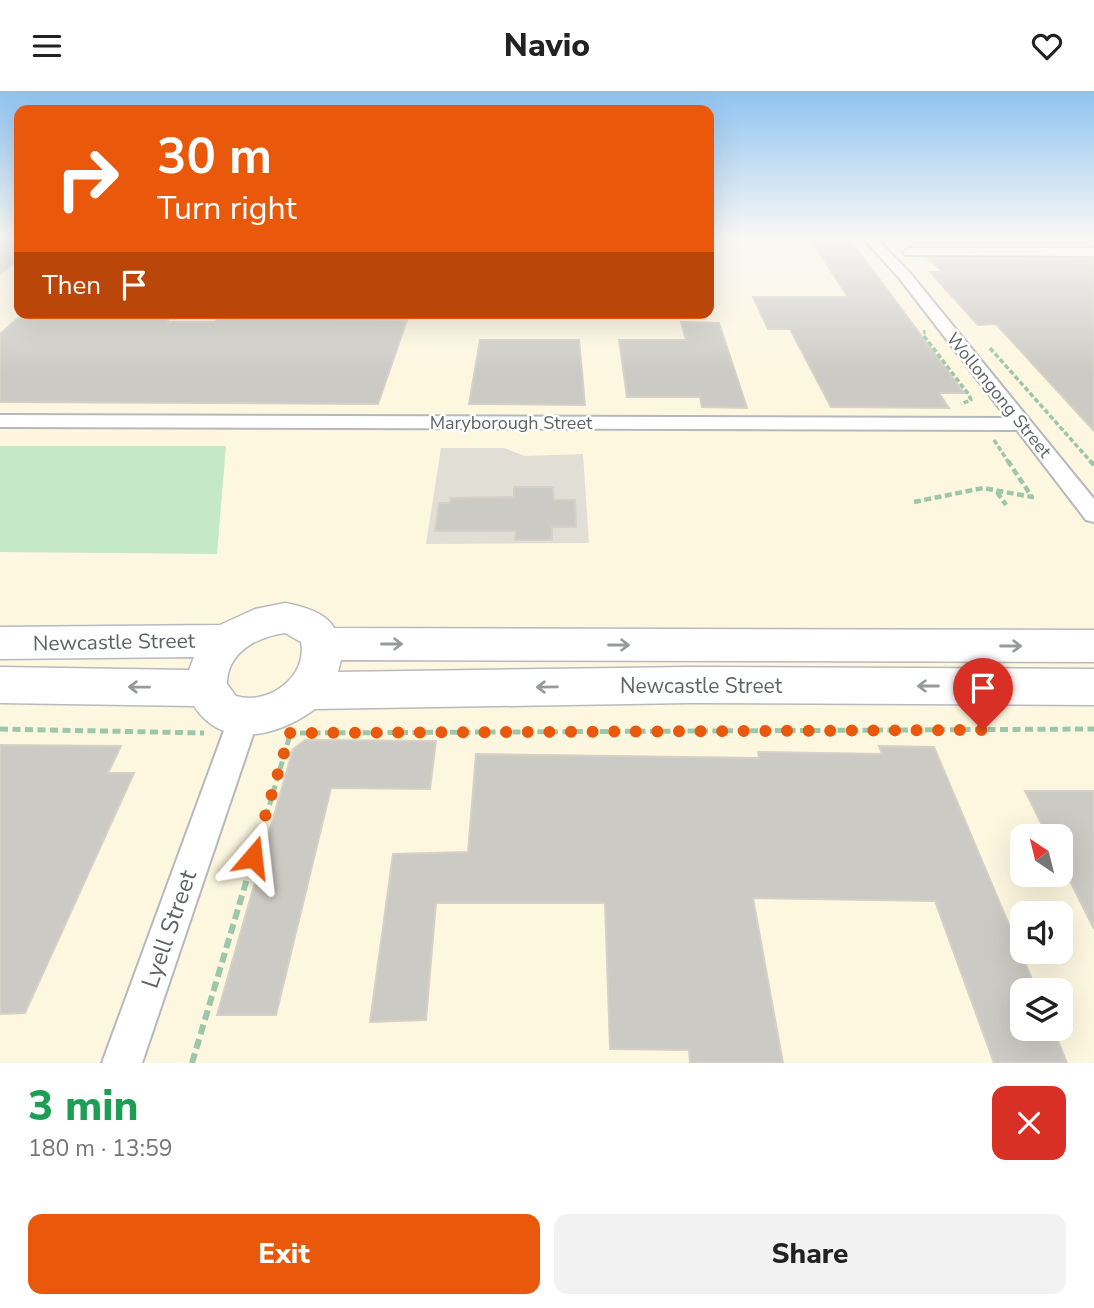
<!DOCTYPE html>
<meta charset="utf-8">
<style>
:root{--surface:#fff;--page:#f2f2f2;--text:#222;--muted:#767676;--accent:#ea580c}
body{margin:0;font-family:"Nunito Sans",sans-serif;background:var(--page);color:var(--text);height:100vh;display:flex;flex-direction:column;font-size:26px;white-space:nowrap}
*{box-sizing:border-box;margin:0}
p{font-size:23px;color:var(--muted)}
.icon{flex:none;width:38px;height:38px;fill:none;stroke:currentColor;stroke-width:2;stroke-linecap:round;stroke-linejoin:round}
.map{position:relative;height:972px;overflow:hidden}
.drawer{display:flex;flex-direction:column;background:var(--surface);flex:1}
.drawer>*{flex:none}
.hud{position:absolute;left:14px;top:14px;width:700px;height:214px;border-radius:14px;box-shadow:0 7px 28px #0002;background:#ea580c;color:#fff;overflow:hidden}
.needle{width:46px;rotate:325deg}
.buttons{position:absolute;left:1010px;top:733px;display:grid;gap:14px}
.buttons a{display:grid;place-items:center;width:63px;height:63px;border-radius:14px;background:var(--surface);box-shadow:0 7px 28px #0002;font-size:35px}
.pin{position:absolute;display:grid;place-items:center;width:60px;height:60px;color:#fff;margin:-72px -30px;border-radius:50% 50% 50% 0;rotate:-45deg;box-shadow:0 0 7px #0007}
.pin .icon{rotate:45deg}
.me{position:absolute;width:77px;margin:-38px;rotate:17deg;stroke-linejoin:round;filter:drop-shadow(0 0 5px #0008)}
.turn{display:flex;align-items:center;gap:24px;height:147px;padding:0 28px;font-size:32px}
.turn .icon{width:91px;height:91px;stroke-width:2.5}
.turn b{display:block;font-size:49px;line-height:60px}
.then{display:flex;align-items:center;height:66px;padding:0 28px;background:#0003;gap:14px;font-size:26px}
.round{display:grid;place-items:center;flex:none;width:74px;height:74px;border-radius:14px;background:var(--page)}
.head{display:flex;align-items:center;justify-content:space-between;height:119px;padding:0 28px}
h1{font-size:42px;font-weight:800;line-height:52px;color:#1e9e55}
.primary-button{display:flex;gap:14px;margin-top:auto;padding:14px 28px}
.primary-button a{flex:1;height:80px;border-radius:14px;background:var(--accent);color:#fff;font-size:28px;font-weight:800;line-height:80px;text-align:center}
.primary-button a+a{background:var(--page);color:var(--text)}
header{display:flex;justify-content:space-between;align-items:center;height:91px;padding:0 28px;background:var(--surface);font-size:32px;font-weight:800}
.map>svg:first-child{display:block}
.commercial{fill:#fef7e0;fill-rule:evenodd}
.education{fill:#e1ded6}
.green{fill:#c5e8c5}
.building{fill:#cccac5;stroke:#d6d1c6;stroke-width:2}
.lines{fill:none;stroke-linecap:round;stroke-linejoin:round}
.minor-casing{stroke:#b5b8bc;stroke-width:4}
.secondary-casing{stroke:#b6babf;stroke-width:3}
.path-far4{stroke:#9cc7a9;stroke-width:2.5;stroke-dasharray:4.5 2;stroke-linecap:butt}
.path-far3{stroke:#9cc7a9;stroke-width:3.5;stroke-dasharray:5 2.5;stroke-linecap:butt}
.path-far2{stroke:#9cc7a9;stroke-width:4.5;stroke-dasharray:7 3.5;stroke-linecap:butt}
.path-far1{stroke:#9cc7a9;stroke-width:5;stroke-dasharray:8 4.5;stroke-linecap:butt}
.path{stroke:#9cc7a9;stroke-width:6;stroke-dasharray:10 5;stroke-linecap:butt}
.minor{fill:#fff;fill-rule:evenodd}
.secondary{fill:#fff;fill-rule:evenodd}
.oneway{stroke:#979a9d}
.route{stroke:#ea580c;stroke-width:12;stroke-dasharray:0 21.6}
.labels{text-anchor:middle;stroke-width:5;stroke-linejoin:round;paint-order:stroke}
.far-street-label{font-size:18px;fill:#5f6368;stroke:#fff}
.street-label{font-size:21px;fill:#5f6368;stroke:#fff}
.near-street-label{font-size:24px;fill:#5f6368;stroke:#fff}
</style>
<header><svg class="icon" aria-label="menu" viewBox="0 0 24 24"><path d="M4 6h16M4 12h16M4 18h16"/></svg>Navio<svg class="icon" aria-label="heart" viewBox="0 0 24 24"><path d="M12 20l-8-8c-3-5 5-10 8-4 3-6 11-1 8 4z"/></svg></header>
<div class="map">
<svg width="1094" height="972" viewBox="0 0 1094 972">
<rect width="100%" height="100%" fill="#f1efe8"/>
<path class="commercial" d="M0,146H19V222H709V146H1094V972H0ZM1022,746H1060V784H1022ZM1022,822H1060V861H1022ZM1022,900H1060V938H1022Z"/>
<path class="education" d="M441,357H504L525,365L583,363L589,452L426,453Z"/>
<path class="green" d="M0,355H226L217,463L0,461Z"/>
<g class="building">
<path d="M11,146H19V168L0,183V154Z"/>
<path d="M809,146H848L964,302H939L949,317L831,316L790,238H768L753,206H848Z"/>
<path d="M907,146H1094V154H916Z"/>
<path d="M928,167L1094,168V340L996,233L978,234L930,181H942Z"/>
<path d="M223,222H252L247,228L407,229L378,313L0,311V243L18,227H169L167,231H215Z"/>
<path d="M681,231L719,232L747,317L702,316L700,306H627L619,249H686Z"/>
<path d="M480,249H579L585,314L469,313Z"/>
<path d="M514,396H553L554,409H575L576,436H552V449H515L516,440H435L439,412H450L451,407L514,406Z"/>
<path d="M305,649L436,650L430,698L331,697L276,924H217L293,658Z"/>
<path d="M0,654L121,655L108,682H134L25,922L0,923Z"/>
<path d="M879,655L934,656L1037,900H1022V938H1053L1067,972H994L935,810L753,807L783,972H690L689,959L610,958L605,812H436L426,929L370,931L393,763L468,761L476,663L759,667L758,661L882,663Z"/>
<path d="M1025,700H1094V838L1060,770V746H1048Z"/>
</g>
<g class="lines">
<defs>
<g id="minor">
<path d="M862,146H875L910,182L1094,408V431L1086,429L1017,339L0,336V324L1007,327L900,188Z"/>
<path d="M910,157H1094V165L905,164L903,161Z"/>
<path d="M244,612L254,616L259,626L142,972H102L229,626L234,616Z"/>
</g>
<path id="secondary" d="M285,512C301,515 326,521 334,537L1094,539V571L341,569L338,581L689,576L1094,578V614L689,612L315,618C278,645 223,660 194,615L0,612V576L189,579L194,566L0,568V536L220,534L255,518ZM285,542L301,551C308,585 269,615 236,605L227,593C227,561 257,546 285,542Z"/>
</defs>
<use href="#minor" class="minor-casing"/>
<use href="#secondary" class="secondary-casing"/>
<path class="path-far4" d="M924,239L925,246"/>
<g class="path-far3">
<path d="M924,245L969,304L971,309L961,313"/>
<path d="M990,257L1092,372"/>
<path d="M994,349L1009,372"/>
</g>
<g class="path-far2">
<path d="M1090,370L1094,374"/>
<path d="M997,401L1006,414"/>
<path d="M914,411L983,397L1032,406L1008,370"/>
</g>
<g class="path-far1">
<path d="M0,638L204,642"/>
<path d="M300,642L1094,638"/>
<path d="M266,726L290,644"/>
</g>
<path class="path" d="M192,972L266,724"/>
<use href="#minor" class="minor"/>
<use href="#secondary" class="secondary"/>
</g>
<defs><path id="oneway-shaft" d="M-6 0H5M1.5-3L5.5 0L1.5 3" fill="none" stroke-width="1.6" stroke-linecap="round" stroke-linejoin="round" transform="scale(1.75)"/></defs>
<g class="oneway">
<use href="#oneway-shaft" transform="translate(392 553)"/>
<use href="#oneway-shaft" transform="translate(619 554)"/>
<use href="#oneway-shaft" transform="translate(1011 555)"/>
<use href="#oneway-shaft" transform="translate(928 595) rotate(-180)"/>
<use href="#oneway-shaft" transform="translate(139 596) rotate(-179)"/>
<use href="#oneway-shaft" transform="translate(547 596) rotate(179)"/>
</g>
<linearGradient id="sky" x2="0" y2="1"><stop stop-color="#8fc3f1"/><stop offset="0.52" stop-color="#f9f8f5"/><stop offset="1" stop-color="#f9f8f5" stop-opacity="0"/></linearGradient>
<rect width="1094" height="282" fill="url(#sky)"/>
<g class="lines">
<path class="route" d="M253,766L290,642L983,639"/>
</g>
<g class="labels">
<g class="far-street-label">
<text transform="translate(999 304) rotate(51)" y="6">Wollongong Street</text>
<text x="511" y="338">Maryborough Street</text>
</g>
<g class="street-label">
<text transform="translate(114 551) rotate(-1)" y="7">Newcastle Street</text>
<text x="701" y="602">Newcastle Street</text>
</g>
<g class="near-street-label">
<text transform="translate(169 838) rotate(-71)" y="8">Lyell Street</text>
</g>
</g>
</svg>
<div class="buttons">
<a><svg class="needle" viewBox="-14 -14 28 28"><path d="M0-13l5 13h-10z" fill="#e53935"/><path d="M0 13l5-13h-10z" fill="#767676"/></svg></a>
<a><svg class="icon" aria-label="sound" viewBox="0 0 24 24"><path d="M4 9h4l5-4v14l-5-4H4zM17 9q2 3 0 6"/></svg></a>
<a><svg class="icon" aria-label="layers" viewBox="0 0 24 24"><path d="M12 4l9 5-9 5-9-5zM3 14l9 5 9-5"/></svg></a>
</div>
<div class="pin" style="left:983px;top:639px;background:#d93025"><svg class="icon" aria-label="arrive" viewBox="0 0 24 24"><path d="M6 21V4h12l-3 4 3 4H6"/></svg></div>
<svg class="me" style="left:253px;top:766px" viewBox="-20 -20 40 40"><path d="M0-17L14 15 0 8-14 15z" fill="#ea580c" stroke="#fff" stroke-width="4"/></svg>
<div class="hud">
<div class="turn"><svg class="icon" aria-label="right" viewBox="0 0 24 24"><path d="M7 20v-9h11M14 6l5 5-5 5"/></svg><div><b>30 m</b>Turn right</div></div>
<div class="then">Then<svg class="icon" aria-label="arrive" viewBox="0 0 24 24"><path d="M6 21V4h12l-3 4 3 4H6"/></svg></div>
</div>
</div>
<section class="drawer">
<div class="head"><div><h1>3 min</h1><p>180 m · 13:59</p></div><a class="round" style="background:#d93025;color:#fff"><svg class="icon" aria-label="close" viewBox="0 0 24 24"><path d="M6 6l12 12M18 6L6 18"/></svg></a></div>
<div class="primary-button"><a>Exit</a><a>Share</a></div>
</section>
